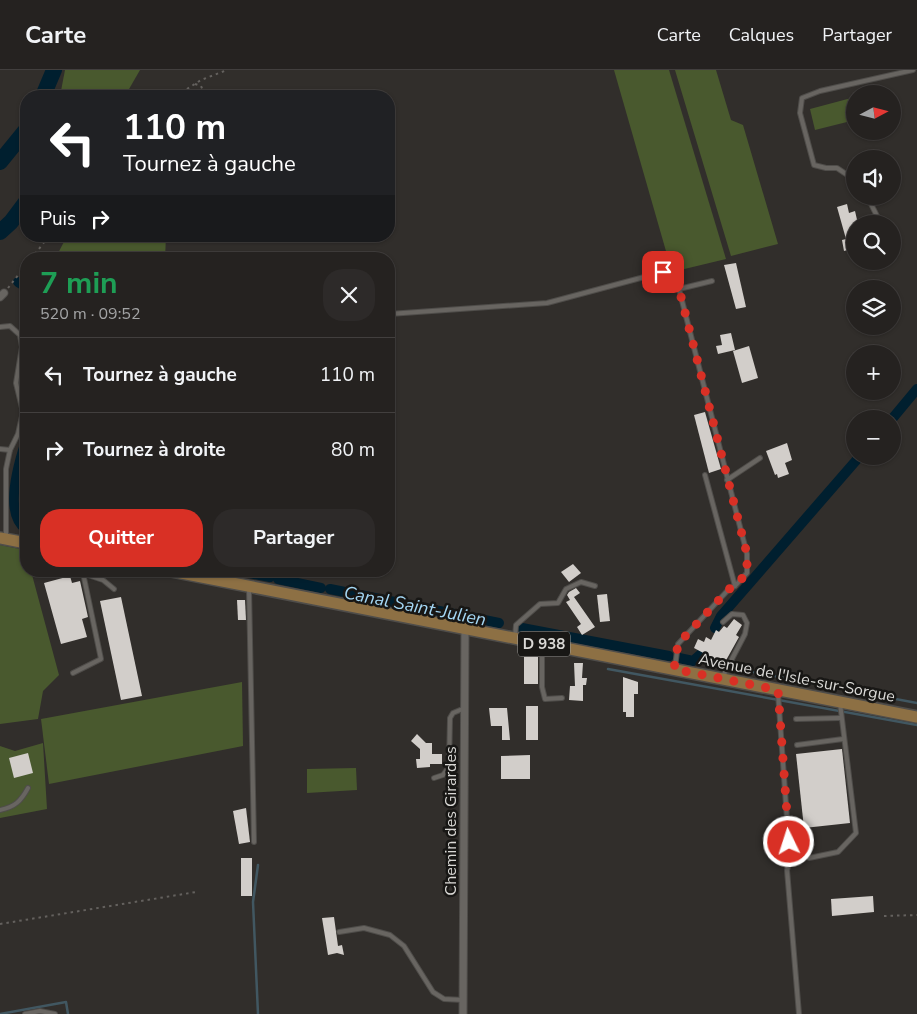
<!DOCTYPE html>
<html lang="fr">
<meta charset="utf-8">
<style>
:root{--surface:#252220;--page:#2d2a29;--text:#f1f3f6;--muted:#a3a4a5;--line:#423f3e;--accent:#d93025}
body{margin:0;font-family:"Nunito Sans",sans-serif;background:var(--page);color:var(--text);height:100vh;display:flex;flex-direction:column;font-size:19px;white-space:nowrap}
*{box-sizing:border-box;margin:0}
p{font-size:16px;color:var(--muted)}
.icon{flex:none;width:28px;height:28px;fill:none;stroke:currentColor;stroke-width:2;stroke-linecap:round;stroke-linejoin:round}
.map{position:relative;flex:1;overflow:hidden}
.sheet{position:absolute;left:20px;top:182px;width:375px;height:325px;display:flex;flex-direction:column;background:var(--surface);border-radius:20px;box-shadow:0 1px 4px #0004,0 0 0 1px var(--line)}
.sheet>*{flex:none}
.top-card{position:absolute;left:20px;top:20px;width:375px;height:152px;border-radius:20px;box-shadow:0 1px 4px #0004,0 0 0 1px var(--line);background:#202124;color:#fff;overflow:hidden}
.needle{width:32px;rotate:83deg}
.controls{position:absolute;left:846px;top:15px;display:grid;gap:10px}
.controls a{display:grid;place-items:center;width:55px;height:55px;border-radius:50%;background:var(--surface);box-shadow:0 1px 4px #0004,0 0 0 1px var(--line);font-size:25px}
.pin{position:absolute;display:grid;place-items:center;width:42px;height:42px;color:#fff;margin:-21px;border-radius:10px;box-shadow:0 2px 8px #0006}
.me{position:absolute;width:55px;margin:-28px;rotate:356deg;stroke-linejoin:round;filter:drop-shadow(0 0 4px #0008)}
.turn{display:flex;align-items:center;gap:18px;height:105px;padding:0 20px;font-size:22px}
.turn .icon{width:65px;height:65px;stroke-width:2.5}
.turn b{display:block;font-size:35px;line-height:42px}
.then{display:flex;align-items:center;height:48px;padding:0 20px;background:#0003;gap:10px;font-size:19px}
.round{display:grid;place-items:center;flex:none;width:52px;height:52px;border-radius:20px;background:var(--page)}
.overview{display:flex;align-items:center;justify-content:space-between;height:85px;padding:0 20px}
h1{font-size:30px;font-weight:700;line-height:38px;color:#1e9e55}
.primary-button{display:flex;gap:10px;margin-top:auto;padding:10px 20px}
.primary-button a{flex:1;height:58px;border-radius:20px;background:var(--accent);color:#fff;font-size:20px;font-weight:700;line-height:58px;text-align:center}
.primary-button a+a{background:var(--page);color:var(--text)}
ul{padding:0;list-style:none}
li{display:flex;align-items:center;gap:15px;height:75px;padding:0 20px;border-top:1px solid var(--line)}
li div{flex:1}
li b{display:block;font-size:19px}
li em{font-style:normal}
header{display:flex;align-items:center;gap:30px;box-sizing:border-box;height:70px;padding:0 25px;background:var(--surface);border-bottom:1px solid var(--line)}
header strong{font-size:24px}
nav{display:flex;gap:28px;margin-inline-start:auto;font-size:18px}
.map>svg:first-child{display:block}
.green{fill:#49592e}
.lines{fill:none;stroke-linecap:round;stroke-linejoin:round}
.stream{stroke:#415761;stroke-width:2.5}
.canal{stroke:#001f2f;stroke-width:10}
.river{stroke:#001f2f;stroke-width:16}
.building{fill:#d2ceca}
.lane-casing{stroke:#4f4d4a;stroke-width:6}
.street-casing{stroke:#4f4d4a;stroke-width:9}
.primary-casing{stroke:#4f4d4a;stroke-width:14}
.path{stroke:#64615e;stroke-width:2;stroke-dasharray:2.5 4;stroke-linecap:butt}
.lane{stroke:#686561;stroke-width:4}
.street{stroke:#686561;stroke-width:7}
.primary{stroke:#8d7044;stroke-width:11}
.route{stroke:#d93025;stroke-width:9;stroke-dasharray:0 16.2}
.labels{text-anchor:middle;stroke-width:5;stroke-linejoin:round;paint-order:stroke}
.shield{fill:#181715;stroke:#a09f9c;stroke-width:1}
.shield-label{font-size:15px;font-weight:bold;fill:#dad9d6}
.street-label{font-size:16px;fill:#dad9d6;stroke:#181715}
.water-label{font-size:18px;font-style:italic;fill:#a4d7f4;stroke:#181715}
</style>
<header>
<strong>Carte</strong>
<nav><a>Carte</a><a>Calques</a><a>Partager</a></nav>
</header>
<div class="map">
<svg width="917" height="944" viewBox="0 0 917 944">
<rect width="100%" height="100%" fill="#312e2b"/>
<g class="green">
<path d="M65,0H140L125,26H60Z"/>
<path d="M614,0H669L726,189L672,202Z"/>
<path d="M675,0H716L731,50L743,55L778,174L731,186Z"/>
<path d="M855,27V50L815,60L810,39Z"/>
<path d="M67,166H166L165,189H55Z"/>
<path d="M0,475L25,480L26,501H31L59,605L43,621L38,649L0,654Z"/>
<path d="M242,612L243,676L49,714L41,649Z"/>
<path d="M43,673L47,739L0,748V676L15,681Z"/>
<path d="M356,698L357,720L307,723V699Z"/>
</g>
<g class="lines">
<g class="stream">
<path d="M695,591L917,633"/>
<path d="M608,599L917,655"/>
<path d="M258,795L253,832L258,944"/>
<path d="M0,944L66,932L68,944"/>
</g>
<g class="canal">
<path d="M18,212L26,217"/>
<path d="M26,309V311"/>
<path d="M892,349L917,319"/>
<path d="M26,371C19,392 3,444 26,459"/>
<path d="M239,501L270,507"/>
<path d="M278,509L321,518"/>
<path d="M330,519L499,553"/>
<path d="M522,558L669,586"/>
<path d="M715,558L721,546L860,386"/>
<path d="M679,588L693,591L701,584"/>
</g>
<g class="river">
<path d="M43,26L54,0"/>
<path d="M0,92L26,60"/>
<path d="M0,162L11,152L26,132"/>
</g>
</g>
<g class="building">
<path d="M847,134L849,143L855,141L858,154H855V178L844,181L842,170L846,169L837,137Z"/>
<path d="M736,193L746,237L736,239L724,195Z"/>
<path d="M731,263L735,280L718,284L716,276L722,275L720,265Z"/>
<path d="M749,276L758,308L742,313L733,281Z"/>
<path d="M705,342L721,399L709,403L694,345Z"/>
<path d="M787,373L792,390L785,393L789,404L778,408L777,404L775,405L766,381Z"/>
<path d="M573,494L581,503L569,512L561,502Z"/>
<path d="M70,506L72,513L80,511L88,547L82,549L87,567L61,574L44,513Z"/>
<path d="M576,518L580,523L574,527L595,557L582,565L577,557L581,554L566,532L570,530L567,525L569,522Z"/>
<path d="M607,524L610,551L600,552L597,525Z"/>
<path d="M121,527L142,626L121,630L100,531Z"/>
<path d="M237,530H245L246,550H238Z"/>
<path d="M734,549L742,555L736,565L739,567L724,594L694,578L698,569L704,572L706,567L711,570L716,560L719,562L724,556L727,558Z"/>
<path d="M524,578L538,580V614H524Z"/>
<path d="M574,593H583L582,608H587L586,615H583V631L569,630L570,616H575Z"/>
<path d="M623,607L638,612V624H634V647H626V642H623Z"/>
<rect x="526" y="636" width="12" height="34"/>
<path d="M489,638H507L510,670H502V656H491Z"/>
<path d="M417,664L426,673H432V684H442V694H430V697L417,698L416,689H420V679L411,671Z"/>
<path d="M842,679L850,753L804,758L796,684Z"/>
<path d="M28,683L33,703L14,708L9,688Z"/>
<path d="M530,685V709H501V686Z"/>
<path d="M246,738L250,772L239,774L233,741Z"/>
<rect x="241" y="788" width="11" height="38"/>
<path d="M873,826L874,842L832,846L831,829Z"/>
<path d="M334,847L338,876L342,875L344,885L337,883L328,885L322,848Z"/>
</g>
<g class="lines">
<defs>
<g id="lane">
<path d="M855,110L837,98H826L814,95L800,43L802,28L820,21L913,0"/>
<path d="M867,126L881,154"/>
<path d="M679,219L747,484V503L735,516"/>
<path d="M389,244L547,233L663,202L670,206L679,219L712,211"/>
<path d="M0,257L10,256L20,265L22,277L16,313L23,342L18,364L10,380L6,399V467"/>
<path d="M0,379L10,380"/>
<path d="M727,410L760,388"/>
<path d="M76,501L103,510L114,519"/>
<path d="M249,519L254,772"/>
<path d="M515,567L516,555L540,534L558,533L566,519L581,512L595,516"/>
<path d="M542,576V617L545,629L562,628"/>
<path d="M675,597L678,574L729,519L735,516L705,405"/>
<path d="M73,603L101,589L83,503"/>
<path d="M722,608L745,564L747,553L743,545L732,544L723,552"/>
<path d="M778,623L790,791L787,800L799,944"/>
<path d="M796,649L840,648"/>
<path d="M797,675L843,669"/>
<path d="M434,708L443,705L449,697L450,648L453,643L465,638"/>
<path d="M0,740C15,737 21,731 28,718"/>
<path d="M809,788L838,782L856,763L840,633"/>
<path d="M339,862L364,858L390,865L404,876L433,922L444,929L463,930"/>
<path d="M25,944L40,941L55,944"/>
</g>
<g id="street">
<path d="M0,227L4,223"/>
<path d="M463,944L465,558"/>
</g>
<g id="primary">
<path d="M0,468L26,473"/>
<path d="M171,501L917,647"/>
</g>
</defs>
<use href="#lane" class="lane-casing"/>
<use href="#street" class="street-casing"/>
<use href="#primary" class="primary-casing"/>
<g class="path">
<path d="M195,14L201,16L205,26"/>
<path d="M176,26L201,10L227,0"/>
<path d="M31,189L49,166"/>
<path d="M8,218L26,195"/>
<path d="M884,846L917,845"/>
<path d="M0,854L196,822"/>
</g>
<use href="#lane" class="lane"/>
<use href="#street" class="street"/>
<use href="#primary" class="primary"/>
</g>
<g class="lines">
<path class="route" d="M663,202L670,206L679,219L747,484V503L735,516L729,519L678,574L674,599L778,620L789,772"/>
</g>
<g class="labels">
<rect class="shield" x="518" y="561.5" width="52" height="25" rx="4"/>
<g class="shield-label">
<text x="544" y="579">D 938</text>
</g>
<g class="street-label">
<text transform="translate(797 607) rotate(11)" y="6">Avenue de l'Isle-sur-Sorgue</text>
<text transform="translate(450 751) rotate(-90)" y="6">Chemin des Girardes</text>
</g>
<g class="water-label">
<text transform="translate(415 536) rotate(11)" y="6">Canal Saint-Julien</text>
</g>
</g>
</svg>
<div class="controls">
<a><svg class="needle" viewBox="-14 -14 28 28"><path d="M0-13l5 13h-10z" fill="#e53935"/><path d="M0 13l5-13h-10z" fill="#a3a4a5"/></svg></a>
<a><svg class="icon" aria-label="sound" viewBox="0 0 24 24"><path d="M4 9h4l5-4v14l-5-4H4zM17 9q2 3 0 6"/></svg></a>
<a><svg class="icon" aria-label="search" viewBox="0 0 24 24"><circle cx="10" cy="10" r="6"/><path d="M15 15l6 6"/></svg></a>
<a><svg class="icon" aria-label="layers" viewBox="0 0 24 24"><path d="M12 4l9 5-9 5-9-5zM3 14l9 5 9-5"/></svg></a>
<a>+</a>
<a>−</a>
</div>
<div class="pin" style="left:663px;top:202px;background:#d93025"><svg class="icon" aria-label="arrive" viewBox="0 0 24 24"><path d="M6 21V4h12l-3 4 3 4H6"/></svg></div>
<svg class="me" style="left:789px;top:772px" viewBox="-20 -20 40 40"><circle r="17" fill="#d93025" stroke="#fff" stroke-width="3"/><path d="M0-11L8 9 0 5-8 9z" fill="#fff"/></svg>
<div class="top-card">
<div class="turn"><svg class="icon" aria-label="left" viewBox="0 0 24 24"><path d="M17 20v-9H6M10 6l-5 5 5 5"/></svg><div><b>110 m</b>Tournez à gauche</div></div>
<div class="then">Puis<svg class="icon" aria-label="right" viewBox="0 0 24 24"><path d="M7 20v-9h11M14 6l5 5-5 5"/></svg></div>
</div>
<section class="sheet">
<div class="overview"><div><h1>7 min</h1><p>520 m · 09:52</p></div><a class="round"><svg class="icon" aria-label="close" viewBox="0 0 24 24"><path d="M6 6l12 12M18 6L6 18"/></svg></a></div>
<ul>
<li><svg class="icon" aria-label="left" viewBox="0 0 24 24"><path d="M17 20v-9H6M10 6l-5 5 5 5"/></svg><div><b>Tournez à gauche</b></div><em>110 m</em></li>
<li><svg class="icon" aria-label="right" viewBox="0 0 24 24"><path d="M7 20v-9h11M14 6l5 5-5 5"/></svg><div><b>Tournez à droite</b></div><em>80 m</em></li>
</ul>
<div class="primary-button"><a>Quitter</a><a>Partager</a></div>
</section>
</div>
